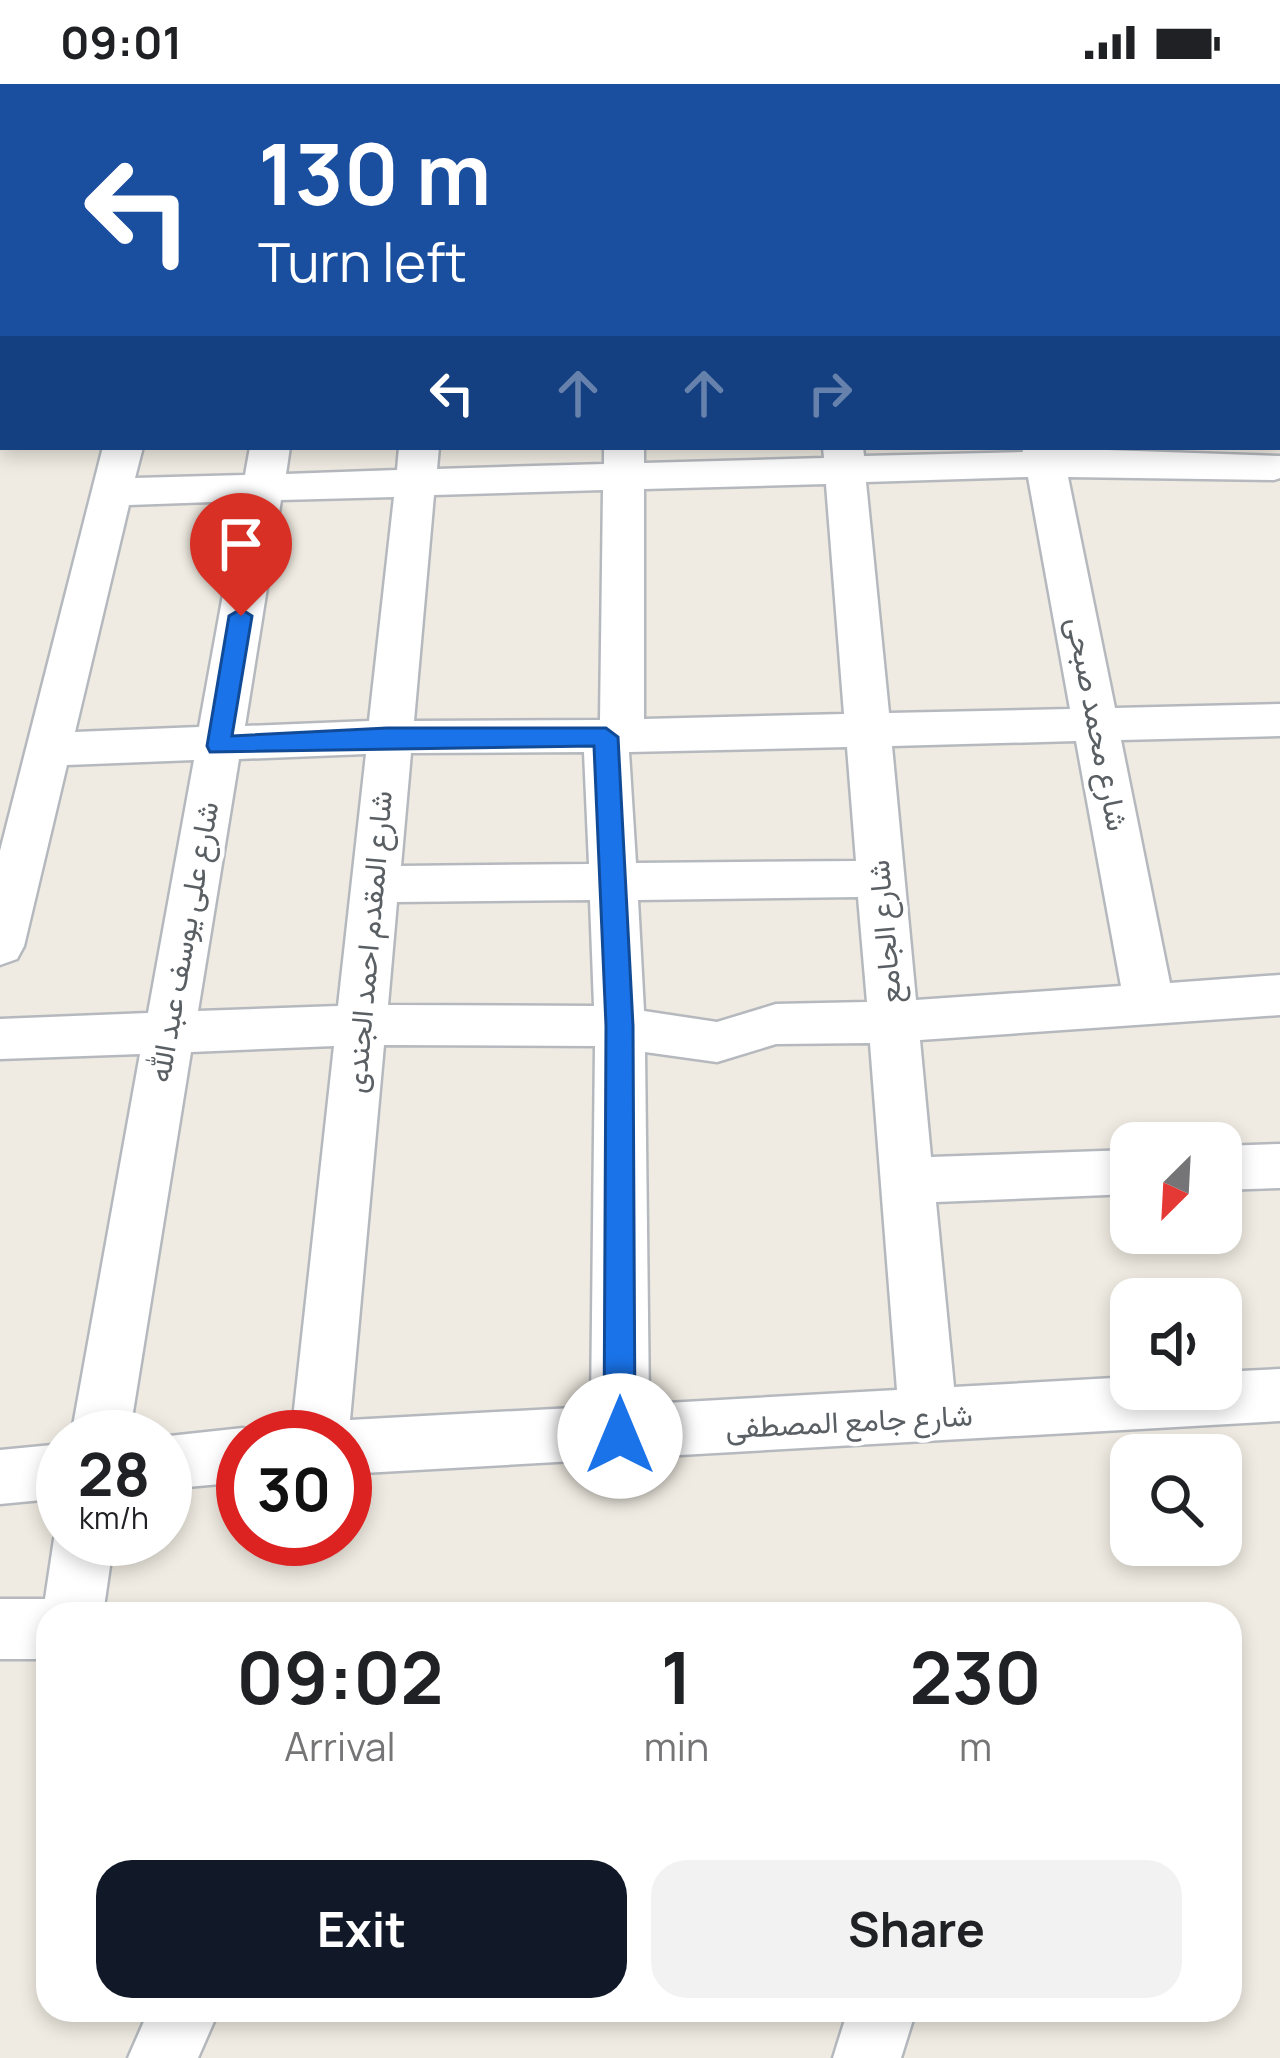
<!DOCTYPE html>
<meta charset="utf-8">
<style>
:root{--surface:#fff;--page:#f2f2f2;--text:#202124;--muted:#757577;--accent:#111827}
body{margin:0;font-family:Manrope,Vazirmatn,sans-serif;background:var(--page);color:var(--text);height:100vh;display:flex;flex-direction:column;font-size:45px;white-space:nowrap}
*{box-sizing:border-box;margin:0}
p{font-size:39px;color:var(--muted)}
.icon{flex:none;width:66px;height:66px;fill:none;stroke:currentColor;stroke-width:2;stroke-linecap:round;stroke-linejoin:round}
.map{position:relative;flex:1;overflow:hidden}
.side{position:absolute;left:36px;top:1518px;width:1206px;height:420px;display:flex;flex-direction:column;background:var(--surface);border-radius:36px;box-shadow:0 6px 18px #0003}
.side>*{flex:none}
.top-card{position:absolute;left:0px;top:0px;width:1281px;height:366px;box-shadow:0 6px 18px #0003;background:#1a4fa0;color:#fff;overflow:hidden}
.needle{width:78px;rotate:204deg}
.buttons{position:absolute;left:1110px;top:1038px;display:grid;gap:24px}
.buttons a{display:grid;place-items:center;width:132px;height:132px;border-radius:24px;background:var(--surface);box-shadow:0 6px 18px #0003;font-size:60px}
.speed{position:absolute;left:36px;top:1326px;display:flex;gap:24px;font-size:60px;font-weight:700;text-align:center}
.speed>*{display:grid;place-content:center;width:156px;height:156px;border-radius:50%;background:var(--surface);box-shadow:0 6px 18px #0003;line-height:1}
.speed small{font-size:30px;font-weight:400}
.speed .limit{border:18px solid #d22;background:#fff;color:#111}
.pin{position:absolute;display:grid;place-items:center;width:102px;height:102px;color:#fff;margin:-123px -51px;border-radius:50% 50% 50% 0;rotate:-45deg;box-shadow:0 0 12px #0007}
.pin .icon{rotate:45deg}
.me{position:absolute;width:132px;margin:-66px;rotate:0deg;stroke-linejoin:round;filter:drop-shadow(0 0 9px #0008)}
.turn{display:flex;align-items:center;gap:42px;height:252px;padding:0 60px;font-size:54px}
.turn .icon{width:156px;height:156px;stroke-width:2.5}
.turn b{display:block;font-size:84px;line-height:102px}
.lanes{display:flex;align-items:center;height:114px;padding:0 60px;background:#0003;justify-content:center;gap:60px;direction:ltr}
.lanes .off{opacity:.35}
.eta{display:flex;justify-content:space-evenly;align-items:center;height:204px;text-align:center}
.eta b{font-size:72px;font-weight:700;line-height:84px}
.cta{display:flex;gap:24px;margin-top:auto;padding:24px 60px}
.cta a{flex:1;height:138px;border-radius:36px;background:var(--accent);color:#fff;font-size:48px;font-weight:700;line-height:138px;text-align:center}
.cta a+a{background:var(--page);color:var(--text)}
.status{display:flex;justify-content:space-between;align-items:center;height:84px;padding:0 60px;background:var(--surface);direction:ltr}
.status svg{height:33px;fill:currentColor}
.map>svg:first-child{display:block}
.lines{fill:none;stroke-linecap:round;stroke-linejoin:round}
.canal{fill:#a2daff;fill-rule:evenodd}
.minor-casing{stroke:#b5b9be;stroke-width:5}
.highway-casing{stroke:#f19d00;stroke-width:4}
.minor{fill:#fff;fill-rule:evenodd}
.highway{fill:#ffdd89;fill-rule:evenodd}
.route{fill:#1a73e8;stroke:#114b97;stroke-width:3}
.labels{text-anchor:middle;stroke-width:9;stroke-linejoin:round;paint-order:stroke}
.street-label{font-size:30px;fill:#5a5f64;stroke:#fff}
</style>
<div class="status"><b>09:01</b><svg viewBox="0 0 49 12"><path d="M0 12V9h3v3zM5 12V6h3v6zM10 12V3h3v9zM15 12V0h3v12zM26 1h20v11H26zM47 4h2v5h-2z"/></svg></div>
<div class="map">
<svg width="1280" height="1974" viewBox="0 0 1280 1974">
<rect width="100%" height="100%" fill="#efebe2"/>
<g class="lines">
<path class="canal" d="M1217,0H1247L1248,3H1218Z"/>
<defs>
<g id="minor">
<path d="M46,0H95L97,3H48Z"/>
<path d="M641,0H693L695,3H643Z"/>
<path d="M1147,0H1181L1182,3H1148Z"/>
<rect x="1278" y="83" width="2" height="20"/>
<rect x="0" y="188" width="3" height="22"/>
<path d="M3,255V282L0,283V256Z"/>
<rect x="0" y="336" width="3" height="26"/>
<path d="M103,363H143L135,394L245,391L250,363H290L286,390L397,386L399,363H439L437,385L604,380V363H644V379L824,374L823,363H863L864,372L1023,368L1022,363L1280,372V394L1274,396L1068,393L1115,624L1280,620V652L1121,656L1170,899L1280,891V931L920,956L931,1073L1131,1066V1110L936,1118L954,1303L1131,1293V1305H1221V1288L1280,1285V1337L345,1390V1353H291L334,962L191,968L129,1353H71L140,970L0,975V935L148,929L194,676L67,681L24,862L17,875L0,881V767ZM1028,393L1070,625L889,629L866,398ZM826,400L844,630L644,635V405ZM603,406L600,636L414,637L434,411ZM394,413L369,637L245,642L281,416ZM240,417L199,643L75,648L129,421ZM1076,657L1121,902L916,916L892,662ZM847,663L856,777L636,779L629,668ZM584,668L589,780L401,782L411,669ZM366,670L338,922L198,927L239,675ZM858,813L867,918L776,920L717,938L644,927L638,816ZM590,816L594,922L388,921L397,818ZM870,959L897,1306L649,1320L645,968L717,978L776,960ZM384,961L595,962L591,1323L350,1336Z"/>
<path d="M1280,1060V1104L1221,1106V1062Z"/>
<path d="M243,1344L264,1353H243V1398L165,1405V1353H160Z"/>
<path d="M63,1360V1414L0,1420V1366Z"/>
<path d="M63,1435V1455H114L103,1530H48V1575H0V1515H45L54,1455Z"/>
<path d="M149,1926H219L198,1974H128Z"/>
<path d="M848,1926H916L901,1974H833Z"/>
</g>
<g id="highway">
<path d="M383,0H443L446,3H385Z"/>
<path d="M897,0H958L961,3H899Z"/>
<rect x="1278" y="38" width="2" height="27"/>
<rect x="1278" y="124" width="2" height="28"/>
</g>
</defs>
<use href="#minor" class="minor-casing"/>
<use href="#highway" class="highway-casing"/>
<use href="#minor" class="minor"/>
<use href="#highway" class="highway"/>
</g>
<path class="route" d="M241,525L252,532L232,652L387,644H606L618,653L633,942L635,1352L630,1362L620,1366L609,1362L604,1352L606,942L594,662L210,668L207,662L229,532Z"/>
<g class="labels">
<g class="street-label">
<text transform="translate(1097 640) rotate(79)" y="10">شارع محمد صبحى</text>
<text transform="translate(885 848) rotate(-95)" y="10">شارع الجامع</text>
<text transform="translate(184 858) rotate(-80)" y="10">شارع على يوسف عبد الله</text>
<text transform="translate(369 858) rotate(-85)" y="10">شارع المقدم احمد الجندى</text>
<text transform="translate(849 1338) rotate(-3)" y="10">شارع جامع المصطفى</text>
</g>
</g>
</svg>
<div class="buttons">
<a><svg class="needle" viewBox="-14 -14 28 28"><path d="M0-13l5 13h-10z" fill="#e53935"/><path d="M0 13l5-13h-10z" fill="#757577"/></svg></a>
<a><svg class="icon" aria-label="sound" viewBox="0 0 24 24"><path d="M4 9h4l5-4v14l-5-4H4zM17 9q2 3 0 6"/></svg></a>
<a><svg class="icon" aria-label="search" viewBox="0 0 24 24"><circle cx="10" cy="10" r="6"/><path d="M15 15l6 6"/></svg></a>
</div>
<div class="speed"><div>28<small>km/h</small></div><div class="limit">30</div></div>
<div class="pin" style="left:241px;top:532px;background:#d93025"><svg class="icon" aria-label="arrive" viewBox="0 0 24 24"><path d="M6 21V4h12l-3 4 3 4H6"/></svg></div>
<svg class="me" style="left:620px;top:1352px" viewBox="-20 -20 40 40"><circle r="19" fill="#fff"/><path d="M0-13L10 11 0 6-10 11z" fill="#1a73e8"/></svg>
<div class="top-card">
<div class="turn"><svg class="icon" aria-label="left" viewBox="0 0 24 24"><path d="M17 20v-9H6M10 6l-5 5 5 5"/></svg><div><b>130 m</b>Turn left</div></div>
<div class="lanes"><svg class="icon" aria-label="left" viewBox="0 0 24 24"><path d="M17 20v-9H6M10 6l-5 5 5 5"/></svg><svg class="icon off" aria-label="ahead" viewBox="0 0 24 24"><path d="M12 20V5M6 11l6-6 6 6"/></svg><svg class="icon off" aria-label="ahead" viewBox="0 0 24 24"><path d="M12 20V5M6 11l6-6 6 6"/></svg><svg class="icon off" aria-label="right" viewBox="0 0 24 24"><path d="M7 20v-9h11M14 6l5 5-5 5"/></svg></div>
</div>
<section class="side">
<div class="eta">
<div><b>09:02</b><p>Arrival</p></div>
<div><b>1</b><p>min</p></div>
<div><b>230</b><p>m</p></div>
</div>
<div class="cta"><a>Exit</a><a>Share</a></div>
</section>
</div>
